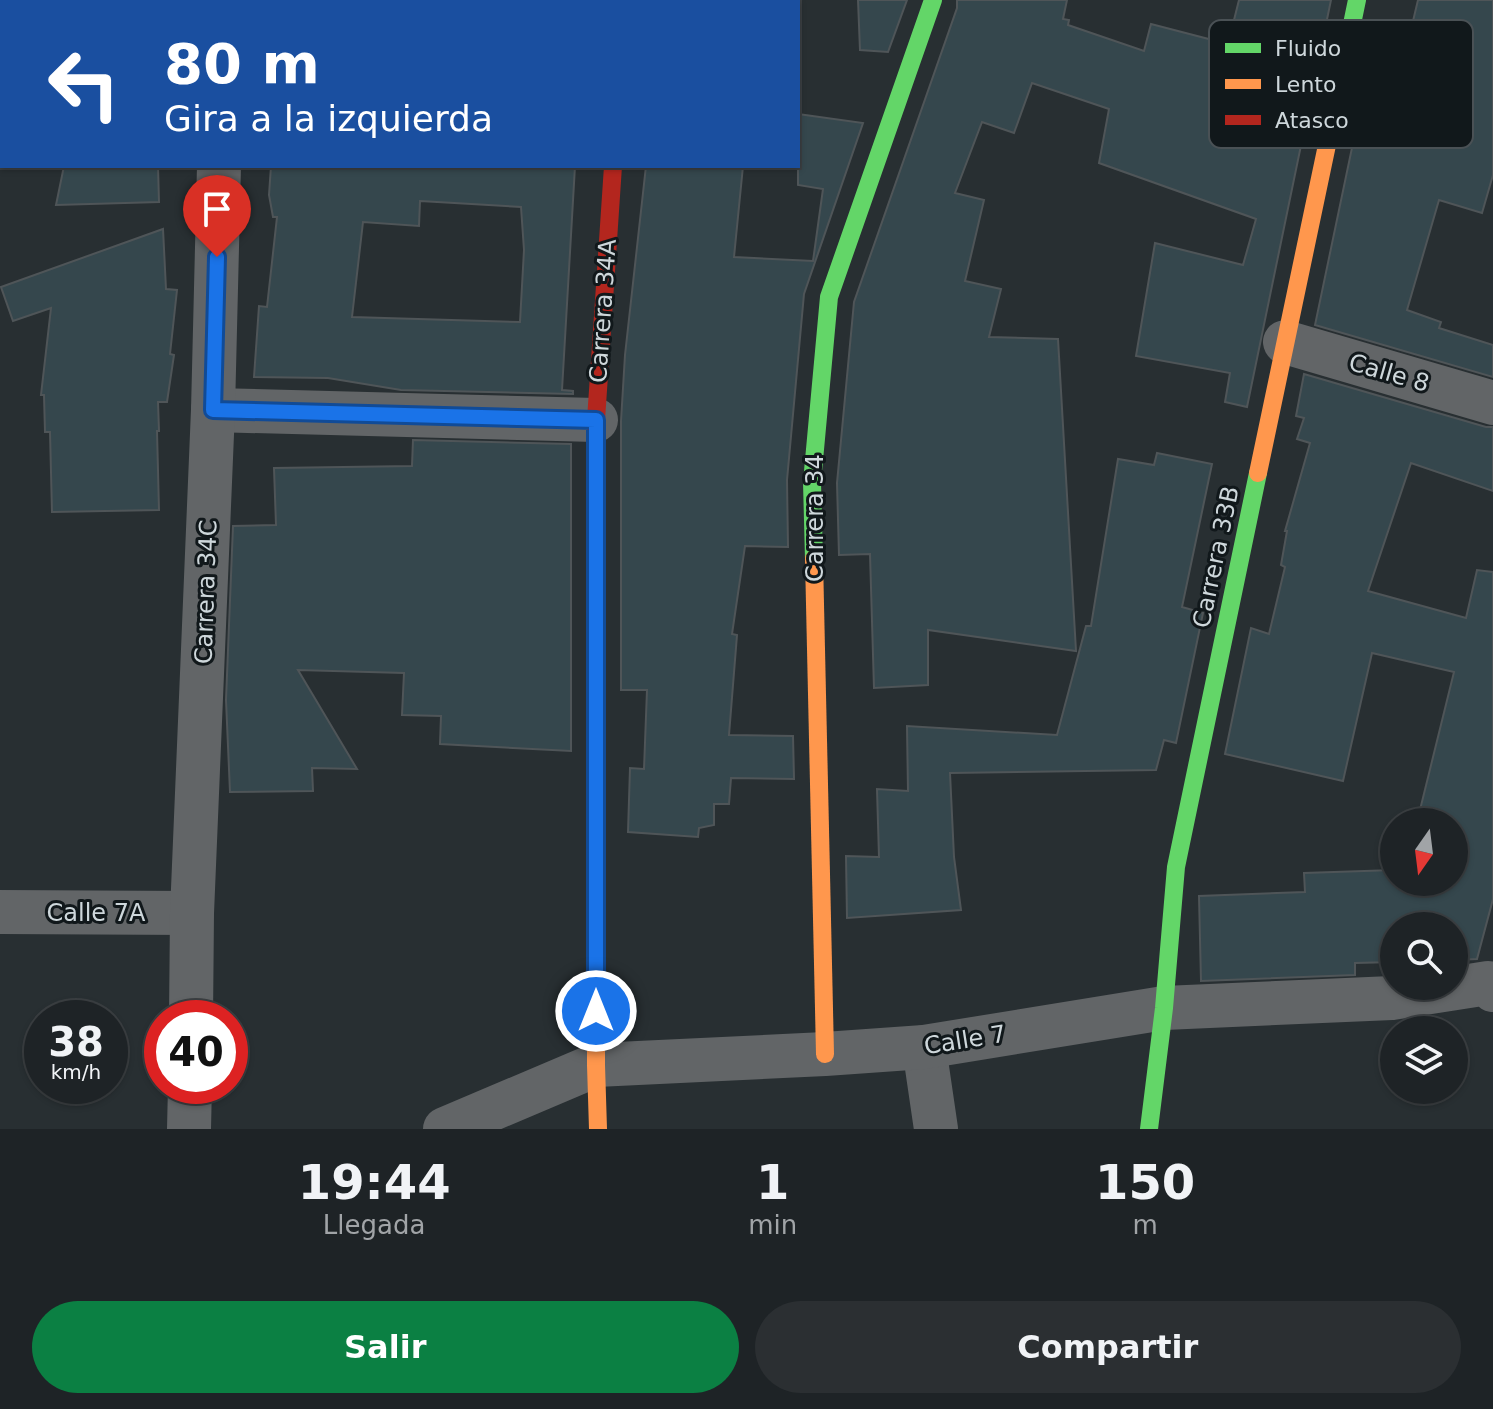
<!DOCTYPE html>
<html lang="es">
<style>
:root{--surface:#1e2326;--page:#2b2f32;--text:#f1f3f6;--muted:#a1a4a7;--line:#3c4043;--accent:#0b8043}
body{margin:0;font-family:"DejaVu Sans",sans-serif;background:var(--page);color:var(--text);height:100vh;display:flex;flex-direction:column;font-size:30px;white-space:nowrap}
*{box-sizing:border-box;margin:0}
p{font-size:26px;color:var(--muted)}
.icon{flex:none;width:44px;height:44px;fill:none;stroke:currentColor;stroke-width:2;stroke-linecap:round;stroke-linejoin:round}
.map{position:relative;height:1129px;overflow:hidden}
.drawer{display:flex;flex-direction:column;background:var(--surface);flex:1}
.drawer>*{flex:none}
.guide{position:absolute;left:0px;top:0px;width:800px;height:168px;box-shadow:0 2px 6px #0004,0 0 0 2px var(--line);background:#1a4fa0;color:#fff;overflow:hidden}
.needle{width:52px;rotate:194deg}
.controls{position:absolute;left:1380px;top:808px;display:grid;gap:16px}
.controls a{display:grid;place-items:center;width:88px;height:88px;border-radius:50%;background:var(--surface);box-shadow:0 2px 6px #0004,0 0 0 2px var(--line);font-size:40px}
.speed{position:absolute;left:24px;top:1000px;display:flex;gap:16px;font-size:40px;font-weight:700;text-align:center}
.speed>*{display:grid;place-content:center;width:104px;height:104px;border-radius:50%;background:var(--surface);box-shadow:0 2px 6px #0004,0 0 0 2px var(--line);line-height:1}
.speed small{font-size:20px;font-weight:400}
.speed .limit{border:12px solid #d22;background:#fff;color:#111}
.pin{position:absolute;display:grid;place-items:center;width:68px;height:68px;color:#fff;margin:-82px -34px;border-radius:50% 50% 50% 0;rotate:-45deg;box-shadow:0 0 8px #0007}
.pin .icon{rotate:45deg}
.me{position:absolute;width:88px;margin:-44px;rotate:0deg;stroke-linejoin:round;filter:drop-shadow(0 0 6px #0008)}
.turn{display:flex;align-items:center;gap:28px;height:168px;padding:0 32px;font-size:36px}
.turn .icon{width:104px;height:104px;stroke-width:2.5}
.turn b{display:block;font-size:56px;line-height:68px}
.eta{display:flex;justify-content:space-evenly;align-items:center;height:136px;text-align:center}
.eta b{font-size:48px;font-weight:700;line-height:56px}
.primary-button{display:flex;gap:16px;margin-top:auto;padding:16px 32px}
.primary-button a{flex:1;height:92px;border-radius:48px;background:var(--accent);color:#fff;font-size:32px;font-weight:700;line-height:92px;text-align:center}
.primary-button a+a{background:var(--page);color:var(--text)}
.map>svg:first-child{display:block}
.building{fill:#35474d;stroke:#4f5558;stroke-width:2;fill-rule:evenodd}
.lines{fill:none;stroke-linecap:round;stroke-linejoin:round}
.street{stroke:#626567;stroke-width:44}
.fast{stroke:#63d668;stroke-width:18}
.slow{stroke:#ff974d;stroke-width:18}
.jam{stroke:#b3261e;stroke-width:18}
.route-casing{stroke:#114b97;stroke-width:20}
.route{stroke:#1a73e8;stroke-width:14}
.labels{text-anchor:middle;stroke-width:6;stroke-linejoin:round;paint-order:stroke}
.street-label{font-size:24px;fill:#ced7db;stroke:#11181b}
.key{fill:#11181b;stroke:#4a5155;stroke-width:2}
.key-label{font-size:22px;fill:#ced7db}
</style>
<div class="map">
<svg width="1493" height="1129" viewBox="0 0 1493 1129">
<rect width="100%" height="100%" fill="#282f32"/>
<g class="building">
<path d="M858,0H907L888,52L860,50Z"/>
<path d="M957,0H1067L1063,19L1069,20L1068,25L1144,51L1151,24L1228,44L1239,0H1331L1247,407L1225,402L1230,373L1136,356L1155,243L1243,265L1256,219L1099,163L1109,109L1032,83L1014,133L982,122L955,193L984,200L965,281L1001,289L989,337L1058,339L1076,651L928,630V685L874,688L870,554L839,555L837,483L854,302L957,8Z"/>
<path d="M1418,0H1493V175L1482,213L1439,200L1407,310L1441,322L1439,328L1493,345V377L1315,325L1377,28L1409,38Z"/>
<path d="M798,114L863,123L804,294L787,480L788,547L745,546L732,634L737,635L729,735L793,736L794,779L731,778L729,804H714V825L699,828L698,837L628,832L630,768L644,769L647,690H621V421L625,355L646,166H743L734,257L813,261L823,189L798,185Z"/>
<path d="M64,166H158L159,202L56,205Z"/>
<path d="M271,166H575L562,390L573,391V394L401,390L328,378L254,377L259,306L267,307L277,217H273L269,195ZM420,201L521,207L524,250L520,322L352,317L363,222L419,226Z"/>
<path d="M163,229L166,289L177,290L170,354L174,355L167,402H158L159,431H157L159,510L52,512L50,432H45L44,395H41L51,308L13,321L1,287Z"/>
<path d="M1304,374L1486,427H1493V491L1411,463L1368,591L1466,618L1477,570L1493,572V899L1477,959L1454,960V926H1394V962L1355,963V975L1201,981L1199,896L1305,892L1304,873L1394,870V882H1454V822H1417L1454,672L1372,653L1343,781L1225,754L1251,628L1269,634L1285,567L1281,565L1287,531H1285L1310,443L1297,439L1304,418L1296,416Z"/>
<path d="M413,440L571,444V751L440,744L441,716L402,715L404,673L298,670L357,769L312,768L313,791L230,792L226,700L233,526L276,525L274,468L412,466Z"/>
<path d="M1157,453L1212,464L1182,607L1203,613L1176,743L1164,740L1156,770L950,773L954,857L961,910L847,918L846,856L879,857L877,789L908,791L907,726L1057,735L1086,626H1091L1118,459L1154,465Z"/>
</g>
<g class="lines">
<g class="street">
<path d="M223,2V0"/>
<path d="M625,2V0"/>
<path d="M1285,342L1493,403"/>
<path d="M213,410L596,420"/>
<path d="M0,912L192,913"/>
<path d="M191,1018L192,913L213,410L219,166"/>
<path d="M924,1047L936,1129"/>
<path d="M189,1129L190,1086"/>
<path d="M445,1129L596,1065L825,1054L924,1047L1164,1008L1392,998L1488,983L1493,990"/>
</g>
<g class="fast">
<path d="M1327,145L1357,0"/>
<path d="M814,559L812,482L829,297L933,0"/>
<path d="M1149,1129L1164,1008L1176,867L1258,473"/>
</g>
<g class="slow">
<path d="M1258,473L1327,145"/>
<path d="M814,559L825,1054"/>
<path d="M596,571V1065L598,1129"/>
</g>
<path class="jam" d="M596,571V420L613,166"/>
</g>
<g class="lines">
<defs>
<path id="route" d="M217,257L213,410L596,420V1011"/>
</defs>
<use href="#route" class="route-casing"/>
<use href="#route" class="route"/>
</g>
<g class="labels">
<g class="street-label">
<text transform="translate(603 311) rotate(-86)" y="8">Carrera 34A</text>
<text transform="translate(1389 373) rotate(16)" y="8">Calle 8</text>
<text transform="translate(815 518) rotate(-90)" y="8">Carrera 34</text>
<text transform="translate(1216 557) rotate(-78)" y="8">Carrera 33B</text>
<text transform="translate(206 592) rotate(-88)" y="8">Carrera 34C</text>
<text x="96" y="921">Calle 7A</text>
<text transform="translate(965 1040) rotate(-9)" y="8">Calle 7</text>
</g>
</g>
<rect x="1209" y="20" width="264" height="128" rx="12" class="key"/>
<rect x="1225" y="43" width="36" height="10" fill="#63d668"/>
<rect x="1225" y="79" width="36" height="10" fill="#ff974d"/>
<rect x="1225" y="115" width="36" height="10" fill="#b3261e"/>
<g class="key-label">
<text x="1275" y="56">Fluido</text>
<text x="1275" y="92">Lento</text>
<text x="1275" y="128">Atasco</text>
</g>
</svg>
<div class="controls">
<a><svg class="needle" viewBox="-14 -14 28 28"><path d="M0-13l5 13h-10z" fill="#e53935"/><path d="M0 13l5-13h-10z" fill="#a1a4a7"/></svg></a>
<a><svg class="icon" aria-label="search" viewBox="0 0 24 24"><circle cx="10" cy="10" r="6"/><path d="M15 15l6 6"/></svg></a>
<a><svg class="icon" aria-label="layers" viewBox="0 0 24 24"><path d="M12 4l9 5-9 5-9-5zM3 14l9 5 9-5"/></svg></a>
</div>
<div class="speed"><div>38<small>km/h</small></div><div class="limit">40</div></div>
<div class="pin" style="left:217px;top:257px;background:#d93025"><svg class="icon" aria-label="arrive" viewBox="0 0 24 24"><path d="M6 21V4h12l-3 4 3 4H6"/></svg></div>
<svg class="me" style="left:596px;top:1011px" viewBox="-20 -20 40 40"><circle r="17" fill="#1a73e8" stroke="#fff" stroke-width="3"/><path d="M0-11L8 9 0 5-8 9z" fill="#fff"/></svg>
<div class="guide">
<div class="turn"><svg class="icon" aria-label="left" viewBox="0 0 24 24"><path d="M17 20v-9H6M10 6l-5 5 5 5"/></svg><div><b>80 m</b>Gira a la izquierda</div></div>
</div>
</div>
<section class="drawer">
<div class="eta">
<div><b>19:44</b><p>Llegada</p></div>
<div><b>1</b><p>min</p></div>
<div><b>150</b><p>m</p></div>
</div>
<div class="primary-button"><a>Salir</a><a>Compartir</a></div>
</section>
